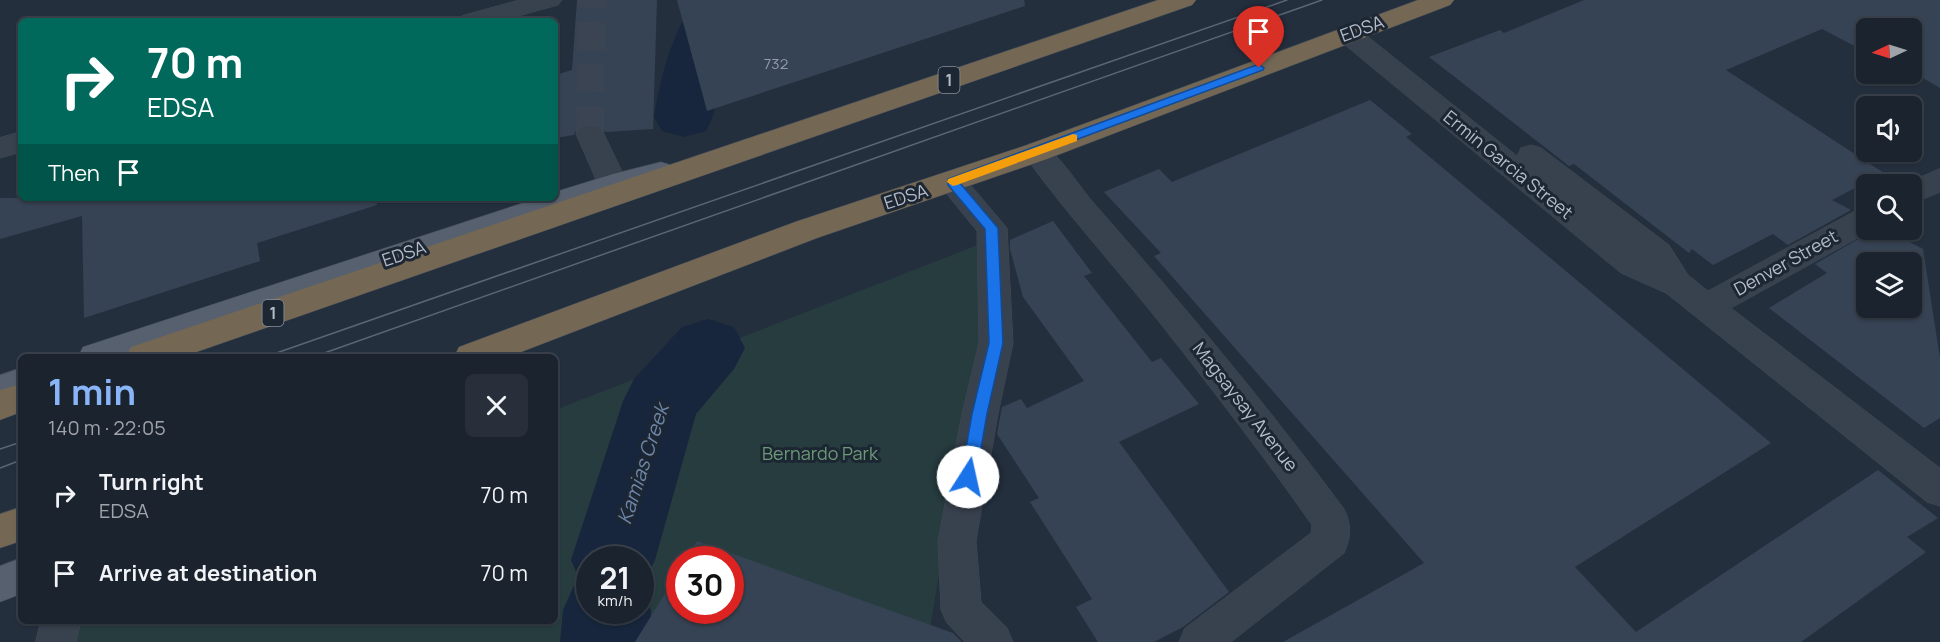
<!DOCTYPE html>
<meta charset="utf-8">
<style>
:root{--surface:#1b232e;--page:#282f3a;--text:#f1f3f6;--muted:#a0a4aa;--line:#39404a;--accent:#8ab4f8}
body{margin:0;font-family:Manrope,sans-serif;background:var(--page);color:var(--text);height:100vh;display:flex;flex-direction:column;font-size:22px;white-space:nowrap}
*{box-sizing:border-box;margin:0}
p{font-size:20px;color:var(--muted)}
.icon{flex:none;width:33px;height:33px;fill:none;stroke:currentColor;stroke-width:2;stroke-linecap:round;stroke-linejoin:round}
.map{position:relative;flex:1;overflow:hidden}
.sheet{position:absolute;left:18px;top:354px;width:540px;height:270px;display:flex;flex-direction:column;background:var(--surface);border-radius:9px;box-shadow:0 2px 4px #0004,0 0 0 2px var(--line)}
.sheet>*{flex:none}
.guide{position:absolute;left:18px;top:18px;width:540px;height:183px;border-radius:9px;box-shadow:0 2px 4px #0004,0 0 0 2px var(--line);background:#00695c;color:#fff;overflow:hidden}
.needle{width:39px;rotate:266deg}
.buttons{position:absolute;left:1856px;top:18px;display:grid;gap:12px}
.buttons a{display:grid;place-items:center;width:66px;height:66px;border-radius:9px;background:var(--surface);box-shadow:0 2px 4px #0004,0 0 0 2px var(--line);font-size:30px}
.speed{position:absolute;left:576px;top:546px;display:flex;gap:12px;font-size:30px;font-weight:700;text-align:center}
.speed>*{display:grid;place-content:center;width:78px;height:78px;border-radius:50%;background:var(--surface);box-shadow:0 2px 4px #0004,0 0 0 2px var(--line);line-height:1}
.speed small{font-size:15px;font-weight:400}
.speed .limit{border:9px solid #d22;background:#fff;color:#111}
.pin{position:absolute;display:grid;place-items:center;width:51px;height:51px;color:#fff;margin:-62px -26px;border-radius:50% 50% 50% 0;rotate:-45deg;box-shadow:0 0 6px #0007}
.pin .icon{rotate:45deg}
.me{position:absolute;width:66px;margin:-33px;rotate:10deg;stroke-linejoin:round;filter:drop-shadow(0 0 4px #0008)}
.turn{display:flex;align-items:center;gap:21px;height:126px;padding:0 30px;font-size:27px}
.turn .icon{width:78px;height:78px;stroke-width:2.5}
.turn b{display:block;font-size:42px;line-height:51px}
.then{display:flex;align-items:center;height:57px;padding:0 30px;background:#0003;gap:12px;font-size:22px}
.round{display:grid;place-items:center;flex:none;width:63px;height:63px;border-radius:9px;background:var(--page)}
.overview{display:flex;align-items:center;justify-content:space-between;height:102px;padding:0 30px}
h1{font-size:36px;font-weight:700;line-height:45px;color:var(--accent)}
ul{padding:0;list-style:none}
li{display:flex;align-items:center;gap:18px;height:78px;padding:0 30px}
li div{flex:1}
li b{display:block;font-size:22px}
li em{font-style:normal}
.map>svg:first-child{display:block}
.green{fill:#263c3f;fill-rule:evenodd}
.lines{fill:none;stroke-linecap:round;stroke-linejoin:round}
.river{fill:#17263c;fill-rule:evenodd}
.building{fill:#364354;fill-rule:evenodd}
.street-tunnel{stroke:#3a4453;stroke-width:28;stroke-dasharray:28 14;stroke-linecap:butt}
.street-casing{stroke:#414a57;stroke-width:1}
.primary-casing{stroke:#414a57;stroke-width:1}
.highway-casing{stroke:#434c59;stroke-width:1}
.street{fill:#38414e;fill-rule:evenodd}
.primary{fill:#56606e;fill-rule:evenodd}
.highway{fill:#746855;fill-rule:evenodd}
.tram{stroke:#5a6575;stroke-width:1.5}
.route{fill:#1a73e8;stroke:#114b97;stroke-width:1.5}
.slow{fill:#f59e0b}
.labels{text-anchor:middle;stroke-width:6;stroke-linejoin:round;paint-order:stroke}
.number-label{font-size:15px;fill:#929caa}
.shield{fill:#1d2633;stroke:#878f9c;stroke-width:1.5}
.shield-label{font-size:16px;font-weight:bold;fill:#b4bcc9}
.street-label{font-size:18px;fill:#b4bcc9;stroke:#1d2633}
.park-label{font-size:18px;fill:#6b9a76;stroke:#1d2633}
.water-label{font-size:20px;font-style:italic;fill:#6d86a8;stroke:#1d2633}
</style>
<div class="map">
<svg width="1940" height="642" viewBox="0 0 1940 642">
<rect width="100%" height="100%" fill="#242f3e"/>
<path class="green" d="M988,241L990,340L969,390L928,642H70L75,621H555V410ZM590,560H640V610H590ZM680,560H730V610H680Z"/>
<g class="lines">
<g class="river">
<path d="M695,0H749C736,22 726,44 721,69C717,91 718,112 706,131L684,137L662,131L654,117C661,74 671,37 695,0Z"/>
<path d="M708,319L734,327L745,348L734,369L696,414L655,560L641,588L651,610L650,642H560L563,610L576,581L579,579L571,560L623,401L634,379L682,327ZM590,560H640V610H590Z"/>
</g>
</g>
<g class="building">
<path d="M577,0H657L653,129L605,132L600,125L590,123L578,126L574,135L555,138V75L572,70Z"/>
<path d="M677,0H1024L1025,6L707,111Z"/>
<path d="M1584,0H1940V88L1911,71V28H1866V52L1822,29L1726,70L1884,173L1832,200L1851,210L1788,245L1773,234L1713,265L1692,249L1689,253L1574,164L1569,166L1429,57L1500,30L1504,33Z"/>
<path d="M1370,100L1412,134L1406,137L1771,443L1575,567L1636,632L1878,470L1938,518L1907,537L1926,552L1801,642H1283L1424,563L1154,256L1161,253L1104,192L1159,169L1172,182Z"/>
<path d="M0,198H376L377,205L257,243L260,261L84,318L82,216L0,239Z"/>
<path d="M1053,221L1092,273L1084,276L1152,362L1161,358L1199,404L1119,442L1229,592L1183,627L1154,642H1098L1076,607L1092,599L1030,502L1039,498L997,434L1002,407L1021,399L1027,408L1084,381L1023,297L1010,249V240Z"/>
<path d="M1874,230H1887L1923,249L1940,358V418L1924,428L1769,308L1827,273L1815,264ZM1866,262H1911V308H1866Z"/>
<path d="M697,541L953,633L962,642H635L680,569V610H730V560H686Z"/>
</g>
<g class="lines">
<path class="street-tunnel" d="M590,134L592,0"/>
<defs>
<g id="street">
<path d="M520,0H562L558,5L500,21H458L462,16Z"/>
<path d="M1348,26L1357,28L1517,156L1521,148L1531,145L1541,148L1669,245L1688,275L1708,291L1855,211L1866,208V230H1872L1731,308L1940,468V506L1927,502L1666,293L1621,273L1339,40L1335,34L1339,28Z"/>
<path d="M590,125L600,127L604,134L628,184L623,191L613,194L603,191L598,184L576,134L580,127Z"/>
<path d="M21,132V152L0,158V138Z"/>
<path d="M1037,142C1056,148 1078,185 1092,201C1180,301 1265,402 1344,509C1352,525 1351,538 1344,553L1231,642H1179L1185,628L1311,533L1312,525C1265,458 1215,393 1164,328C1119,271 1070,218 1027,159L1023,152L1027,145Z"/>
<path d="M1940,169V192L1911,204V184H1905Z"/>
<path d="M952,172L962,175L1007,228L1013,343L998,414L976,541L981,602L1007,628L1013,642H965L947,623L941,610L938,541L962,414L979,343L977,231L937,182L942,175Z"/>
<path d="M41,621H81L76,642H36Z"/>
</g>
<g id="primary">
<path d="M661,162L671,165L676,172L671,179L619,193L135,357H78L83,347L538,198H555V192L613,174Z"/>
<path d="M21,368V396L0,403V375Z"/>
<path d="M21,558V594L0,602V566Z"/>
</g>
<g id="highway">
<path d="M1158,0H1196L1192,5L182,357H126L131,347Z"/>
<path d="M1418,0H1454L1450,5L1047,159L817,238L508,357H454L459,347L795,222L1027,145Z"/>
<path d="M21,384V412L0,420V390Z"/>
<path d="M21,507V541L0,548V514Z"/>
</g>
</defs>
<use href="#street" class="street-casing"/>
<use href="#primary" class="primary-casing"/>
<use href="#highway" class="highway-casing"/>
<use href="#street" class="street"/>
<use href="#primary" class="primary"/>
<use href="#highway" class="highway"/>
<g class="tram">
<path d="M265,357L1287,0"/>
<path d="M313,357L1322,0"/>
<path d="M0,449L21,442"/>
<path d="M0,468L21,460"/>
</g>
</g>
<path class="route" d="M1259,64L1264,68L1263,70L960,183L998,228L1003,343L987,414L976,477L974,482L968,484L963,482L961,477L972,414L989,343L985,229L948,185V179Z"/>
<path class="slow" d="M1073,134L1077,135V141L957,185L953,186L947,182L948,179Z"/>
<g class="labels">
<g class="number-label">
<text x="776" y="69">732</text>
</g>
<g class="shield">
<rect x="938.5" y="67" width="21" height="26" rx="4.5"/>
<rect x="262.5" y="300" width="21" height="26" rx="4.5"/>
</g>
<g class="shield-label">
<text x="949" y="86">1</text>
<text x="273" y="319">1</text>
</g>
<g class="street-label">
<text transform="translate(1362 29) rotate(-20)" y="6">EDSA</text>
<text transform="translate(1508 165) rotate(39)" y="6">Ermin Garcia Street</text>
<text transform="translate(906 197) rotate(-18)" y="6">EDSA</text>
<text transform="translate(404 254) rotate(-19)" y="6">EDSA</text>
<text transform="translate(1786 263) rotate(-29)" y="6">Denver Street</text>
<text transform="translate(1245 407) rotate(52)" y="6">Magsaysay Avenue</text>
</g>
<g class="park-label">
<text x="820" y="460">Bernardo Park</text>
</g>
<g class="water-label">
<text transform="translate(643 464) rotate(-72)" y="7">Kamias Creek</text>
</g>
</g>
</svg>
<div class="buttons">
<a><svg class="needle" viewBox="-14 -14 28 28"><path d="M0-13l5 13h-10z" fill="#e53935"/><path d="M0 13l5-13h-10z" fill="#a0a4aa"/></svg></a>
<a><svg class="icon" aria-label="sound" viewBox="0 0 24 24"><path d="M4 9h4l5-4v14l-5-4H4zM17 9q2 3 0 6"/></svg></a>
<a><svg class="icon" aria-label="search" viewBox="0 0 24 24"><circle cx="10" cy="10" r="6"/><path d="M15 15l6 6"/></svg></a>
<a><svg class="icon" aria-label="layers" viewBox="0 0 24 24"><path d="M12 4l9 5-9 5-9-5zM3 14l9 5 9-5"/></svg></a>
</div>
<div class="speed"><div>21<small>km/h</small></div><div class="limit">30</div></div>
<div class="pin" style="left:1259px;top:68px;background:#d93025"><svg class="icon" aria-label="arrive" viewBox="0 0 24 24"><path d="M6 21V4h12l-3 4 3 4H6"/></svg></div>
<svg class="me" style="left:968px;top:477px" viewBox="-20 -20 40 40"><circle r="19" fill="#fff"/><path d="M0-13L10 11 0 6-10 11z" fill="#1a73e8"/></svg>
<div class="guide">
<div class="turn"><svg class="icon" aria-label="right" viewBox="0 0 24 24"><path d="M7 20v-9h11M14 6l5 5-5 5"/></svg><div><b>70 m</b>EDSA</div></div>
<div class="then">Then<svg class="icon" aria-label="arrive" viewBox="0 0 24 24"><path d="M6 21V4h12l-3 4 3 4H6"/></svg></div>
</div>
<section class="sheet">
<div class="overview"><div><h1>1 min</h1><p>140 m · 22:05</p></div><a class="round"><svg class="icon" aria-label="close" viewBox="0 0 24 24"><path d="M6 6l12 12M18 6L6 18"/></svg></a></div>
<ul>
<li><svg class="icon" aria-label="right" viewBox="0 0 24 24"><path d="M7 20v-9h11M14 6l5 5-5 5"/></svg><div><b>Turn right</b><p>EDSA</p></div><em>70 m</em></li>
<li><svg class="icon" aria-label="arrive" viewBox="0 0 24 24"><path d="M6 21V4h12l-3 4 3 4H6"/></svg><div><b>Arrive at destination</b></div><em>70 m</em></li>
</ul>
</section>
</div>
